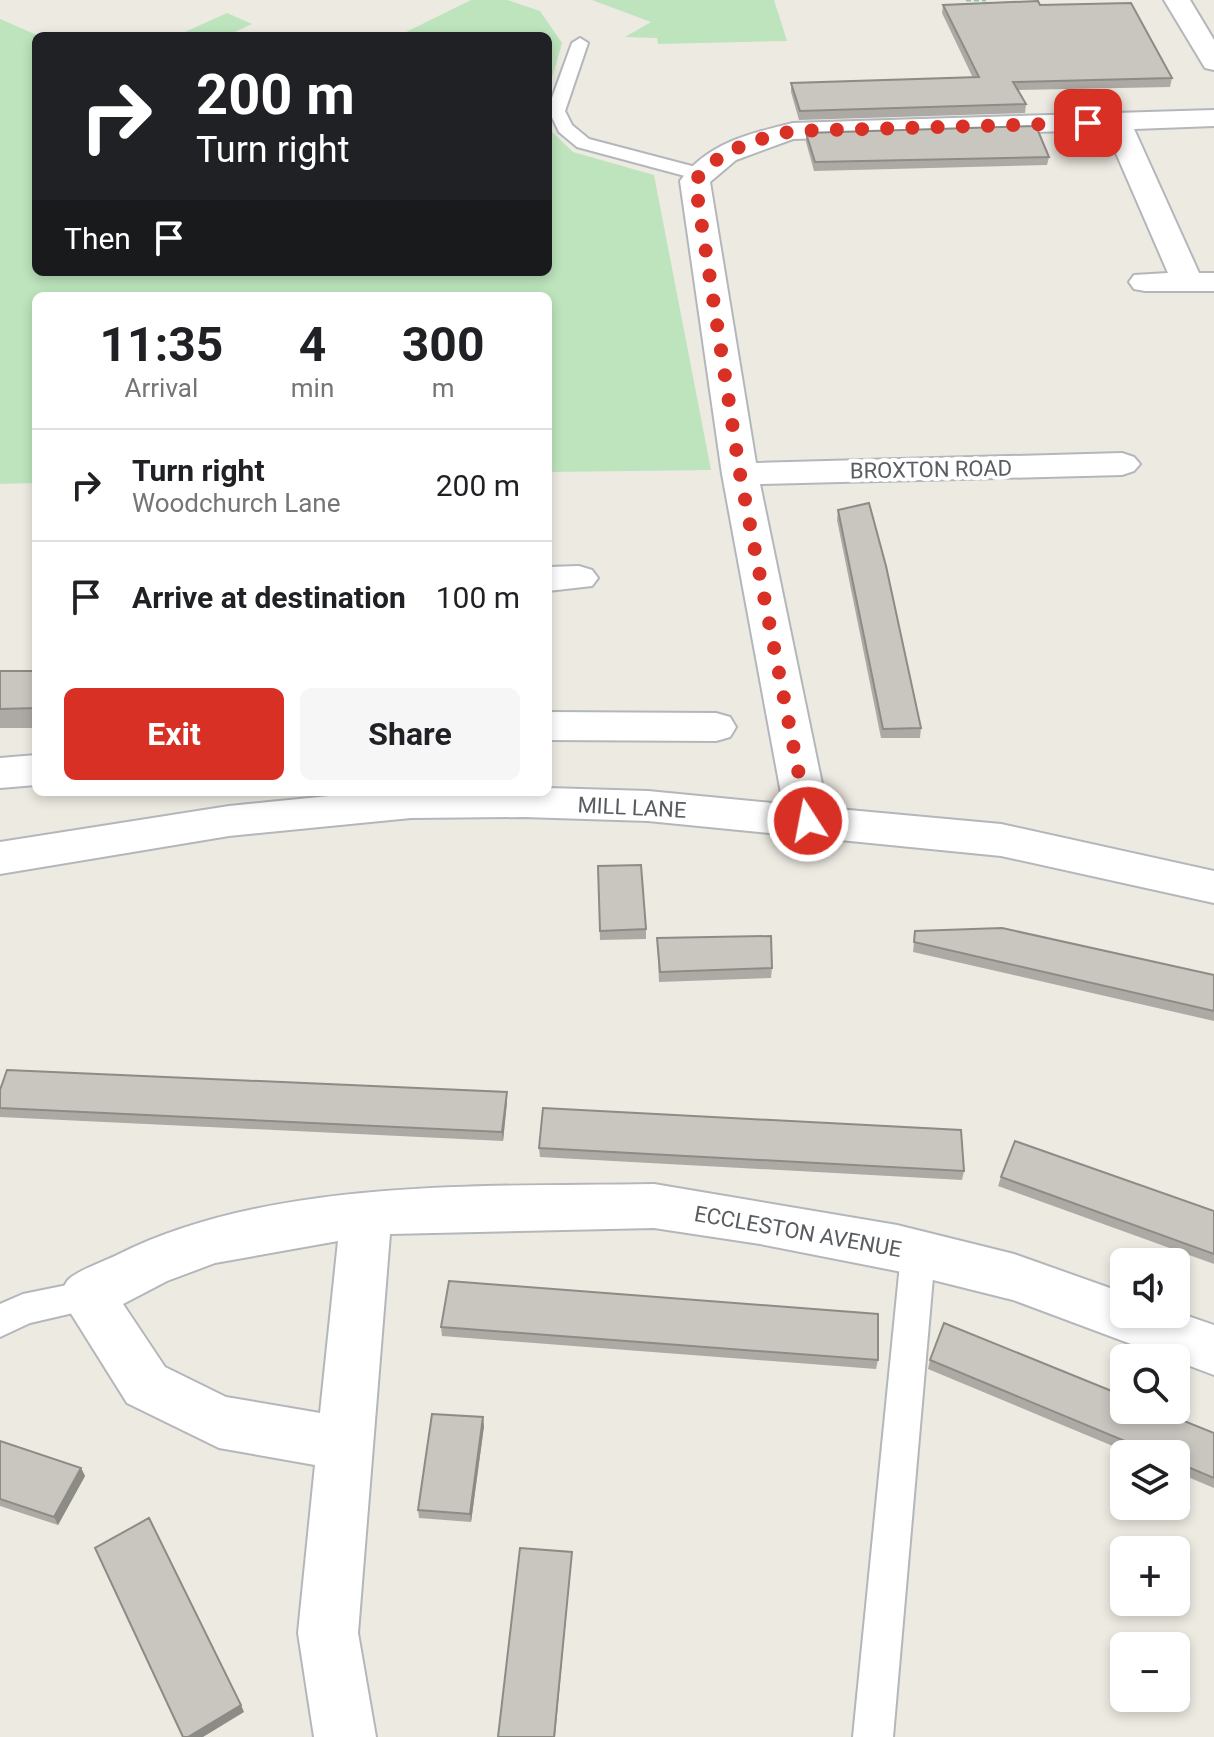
<!DOCTYPE html>
<meta charset="utf-8">
<style>
:root{--surface:#fff;--page:#f6f6f6;--text:#202124;--muted:#757577;--line:#e0e0e0;--accent:#d93025}
body{margin:0;font-family:Roboto,sans-serif;background:var(--page);color:var(--text);height:100vh;display:flex;flex-direction:column;font-size:30px;white-space:nowrap}
*{box-sizing:border-box;margin:0}
p{font-size:26px;color:var(--muted)}
.icon{flex:none;width:44px;height:44px;fill:none;stroke:currentColor;stroke-width:2;stroke-linecap:round;stroke-linejoin:round}
.map{position:relative;flex:1;overflow:hidden}
.sheet{position:absolute;left:32px;top:292px;width:520px;height:504px;display:flex;flex-direction:column;background:var(--surface);border-radius:12px;box-shadow:0 4px 12px #0003}
.sheet>*{flex:none}
.hud{position:absolute;left:32px;top:32px;width:520px;height:244px;border-radius:12px;box-shadow:0 4px 12px #0003;background:#202124;color:#fff;overflow:hidden}
.controls{position:absolute;left:1110px;top:1248px;display:grid;gap:16px}
.controls a{display:grid;place-items:center;width:80px;height:80px;border-radius:12px;background:var(--surface);box-shadow:0 4px 12px #0003;font-size:40px}
.pin{position:absolute;display:grid;place-items:center;width:68px;height:68px;color:#fff;margin:-34px;border-radius:16px;box-shadow:0 4px 12px #0006}
.me{position:absolute;width:88px;margin:-44px;rotate:349deg;stroke-linejoin:round;filter:drop-shadow(0 0 6px #0008)}
.turn{display:flex;align-items:center;gap:28px;height:168px;padding:0 32px;font-size:36px}
.turn .icon{width:104px;height:104px;stroke-width:2.5}
.turn b{display:block;font-size:56px;line-height:68px}
.then{display:flex;align-items:center;height:76px;padding:0 32px;background:#0003;gap:16px;font-size:30px}
.eta{display:flex;justify-content:space-evenly;align-items:center;height:136px;text-align:center}
.eta b{font-size:48px;font-weight:700;line-height:56px}
.action{display:flex;gap:16px;margin-top:auto;padding:16px 32px}
.action a{flex:1;height:92px;border-radius:12px;background:var(--accent);color:#fff;font-size:32px;font-weight:700;line-height:92px;text-align:center}
.action a+a{background:var(--page);color:var(--text)}
ul{padding:0;list-style:none}
li{display:flex;align-items:center;gap:24px;height:112px;padding:0 32px;border-top:2px solid var(--line)}
li div{flex:1}
li b{display:block;font-size:30px}
li em{font-style:normal}
.map>svg:first-child{display:block}
.green{fill:#bde4bd}
.lines{fill:none;stroke-linecap:round;stroke-linejoin:round}
.service-casing{stroke:#b3b7bb;stroke-width:4}
.minor-casing{stroke:#b3b7bb;stroke-width:4}
.path{stroke:#96c5a3;stroke-width:3;stroke-dasharray:5 3;stroke-linecap:butt}
.service{fill:#fff;fill-rule:evenodd}
.minor{fill:#fff;fill-rule:evenodd}
.wall{fill:#adaaa5}
.shaded-wall{fill:#8d8b86}
.building{fill:#c9c6c0;stroke:#8d8b86;stroke-width:2}
.route{stroke:#d93025;stroke-width:14;stroke-dasharray:0 25.2}
.labels{text-anchor:middle;stroke-width:8;stroke-linejoin:round;paint-order:stroke}
.street-label{font-size:22px;fill:#595d61;stroke:#fff}
</style>
<div class="map">
<svg width="1214" height="1737" viewBox="0 0 1214 1737">
<rect width="100%" height="100%" fill="#eceae1"/>
<g class="green">
<path d="M471,0H507L540,11L562,43L548,92V36H398Z"/>
<path d="M592,0H774L787,41L658,44L657,38L625,37L651,22Z"/>
<path d="M227,13L252,24L226,36H176Z"/>
<path d="M0,19L39,36H36V272H548V128L573,152L654,175L711,470L548,472V296H36V483L0,484Z"/>
</g>
<g class="lines">
<defs>
<g id="service">
<path d="M580,38L588,43L565,111L572,125L589,139L707,170L709,174L707,178L700,180L577,147L559,132L548,109L572,43Z"/>
<path d="M918,1240L930,1244L935,1254L893,1737H853L901,1254L906,1244Z"/>
<path d="M87,1281L99,1285L104,1296L99,1307L30,1323L0,1337V1304L23,1294Z"/>
</g>
<g id="minor">
<path d="M1164,0H1190L1214,40V70L1205,68Z"/>
<path d="M1214,110V126L1134,129L1199,273H1214V291H1145L1134,289L1129,282L1134,275L1168,273L1106,130L793,139L736,160L710,182L756,463L1122,453L1134,457L1140,464L1134,471L1122,475L760,484L827,808L1001,824L1214,871V903L1001,856L648,821L524,817L411,818L229,836L0,874V842L229,806L369,792H548V788L648,791L783,804L722,474L680,181C707,143 751,133 793,123Z"/>
<path d="M579,566L592,570L598,578L592,586L548,591V567Z"/>
<path d="M548,712L716,713L730,717L736,727L730,737L716,741L548,740Z"/>
<path d="M36,755V785L0,788V758Z"/>
<path d="M654,1184L897,1225L1014,1254L1124,1293V1314L1176,1312L1214,1325V1375L1013,1300L897,1271L760,1244L654,1228L390,1234L358,1633L376,1737H314L298,1633L315,1465L219,1448L127,1403L60,1296C62,1292 65,1283 68,1280C76,1271 105,1261 117,1255C273,1177 484,1187 654,1184ZM338,1241L320,1413L226,1397L165,1367L123,1304L167,1281L215,1263Z"/>
</g>
</defs>
<use href="#service" class="service-casing"/>
<use href="#minor" class="minor-casing"/>
<path class="path" d="M966,0H986"/>
<use href="#service" class="service"/>
<use href="#minor" class="minor"/>
</g>
<g class="wall">
<path d="M943,5H1040L1172,78L1170,87L1018,90L1026,104L1025,113L799,120L791,92V83L973,78L942,13Z"/>
<path d="M806,133L1049,157L1047,165L814,171L806,142Z"/>
<path d="M838,510L921,728L920,738H881L837,520Z"/>
<rect x="0" y="671" width="36" height="57"/>
<path d="M598,866L646,929V939L600,940Z"/>
<path d="M915,931L1214,975V1021L913,952Z"/>
<path d="M657,938L772,968L771,978L659,982Z"/>
<path d="M0,1090L507,1092V1102L503,1141L0,1117Z"/>
<path d="M543,1108L964,1171L962,1180L540,1157L539,1148Z"/>
<path d="M1001,1177L1214,1211V1264L998,1186Z"/>
<path d="M441,1327L878,1360L876,1369L442,1336Z"/>
<path d="M930,1360L1214,1433V1488L1176,1472V1454H1132L928,1369Z"/>
<path d="M484,1426L471,1522L419,1518L418,1510Z"/>
<path d="M0,1441L81,1468L85,1476L58,1525L0,1506Z"/>
</g>
<g class="shaded-wall">
<path d="M507,1092V1102L503,1141L502,1132Z"/>
<path d="M483,1417L484,1426L471,1522L470,1514Z"/>
<path d="M81,1468L85,1476L58,1525L54,1517Z"/>
<path d="M572,1552L555,1737H554Z"/>
<path d="M241,1705L244,1712L203,1737H188Z"/>
</g>
<g class="building">
<path d="M1038,1L1040,5L1131,3L1172,78L1013,82L1026,104L800,111L791,83L979,77L943,5Z"/>
<path d="M1036,126L1049,157L815,162L806,133Z"/>
<path d="M869,503L886,566L921,728L883,729L838,510Z"/>
<path d="M0,671H36V708L0,709Z"/>
<path d="M641,865L646,929L600,931L598,866Z"/>
<path d="M1002,928L1214,975V1011L914,942L915,931Z"/>
<path d="M771,936L772,968L660,972L657,938Z"/>
<path d="M7,1070L507,1092L502,1132L0,1108V1090Z"/>
<path d="M543,1108L961,1130L964,1171L539,1148Z"/>
<path d="M1015,1141L1214,1211V1254L1001,1177Z"/>
<path d="M449,1281L878,1314V1360L441,1327Z"/>
<path d="M944,1323L1124,1396V1410H1157L1214,1433V1478L1176,1462V1454H1156L930,1360Z"/>
<path d="M432,1414L483,1417L470,1514L418,1510Z"/>
<path d="M0,1441L81,1468L54,1517L0,1499Z"/>
<path d="M149,1518L241,1705L188,1737H183L95,1548Z"/>
<path d="M520,1548L572,1552L554,1737H498Z"/>
</g>
<g class="lines">
<path class="route" d="M808,821L740,474L695,181C718,150 756,139 793,131L1088,123"/>
</g>
<g class="labels">
<g class="street-label">
<text transform="translate(931 469) rotate(-1)" y="8">BROXTON ROAD</text>
<text transform="translate(632 807) rotate(3)" y="8">MILL LANE</text>
<text transform="translate(798 1231) rotate(10)" y="8">ECCLESTON AVENUE</text>
</g>
</g>
</svg>
<div class="controls">
<a><svg class="icon" aria-label="sound" viewBox="0 0 24 24"><path d="M4 9h4l5-4v14l-5-4H4zM17 9q2 3 0 6"/></svg></a>
<a><svg class="icon" aria-label="search" viewBox="0 0 24 24"><circle cx="10" cy="10" r="6"/><path d="M15 15l6 6"/></svg></a>
<a><svg class="icon" aria-label="layers" viewBox="0 0 24 24"><path d="M12 4l9 5-9 5-9-5zM3 14l9 5 9-5"/></svg></a>
<a>+</a>
<a>−</a>
</div>
<div class="pin" style="left:1088px;top:123px;background:#d93025"><svg class="icon" aria-label="arrive" viewBox="0 0 24 24"><path d="M6 21V4h12l-3 4 3 4H6"/></svg></div>
<svg class="me" style="left:808px;top:821px" viewBox="-20 -20 40 40"><circle r="17" fill="#d93025" stroke="#fff" stroke-width="3"/><path d="M0-11L8 9 0 5-8 9z" fill="#fff"/></svg>
<div class="hud">
<div class="turn"><svg class="icon" aria-label="right" viewBox="0 0 24 24"><path d="M7 20v-9h11M14 6l5 5-5 5"/></svg><div><b>200 m</b>Turn right</div></div>
<div class="then">Then<svg class="icon" aria-label="arrive" viewBox="0 0 24 24"><path d="M6 21V4h12l-3 4 3 4H6"/></svg></div>
</div>
<section class="sheet">
<div class="eta">
<div><b>11:35</b><p>Arrival</p></div>
<div><b>4</b><p>min</p></div>
<div><b>300</b><p>m</p></div>
</div>
<ul>
<li><svg class="icon" aria-label="right" viewBox="0 0 24 24"><path d="M7 20v-9h11M14 6l5 5-5 5"/></svg><div><b>Turn right</b><p>Woodchurch Lane</p></div><em>200 m</em></li>
<li><svg class="icon" aria-label="arrive" viewBox="0 0 24 24"><path d="M6 21V4h12l-3 4 3 4H6"/></svg><div><b>Arrive at destination</b></div><em>100 m</em></li>
</ul>
<div class="action"><a>Exit</a><a>Share</a></div>
</section>
</div>
